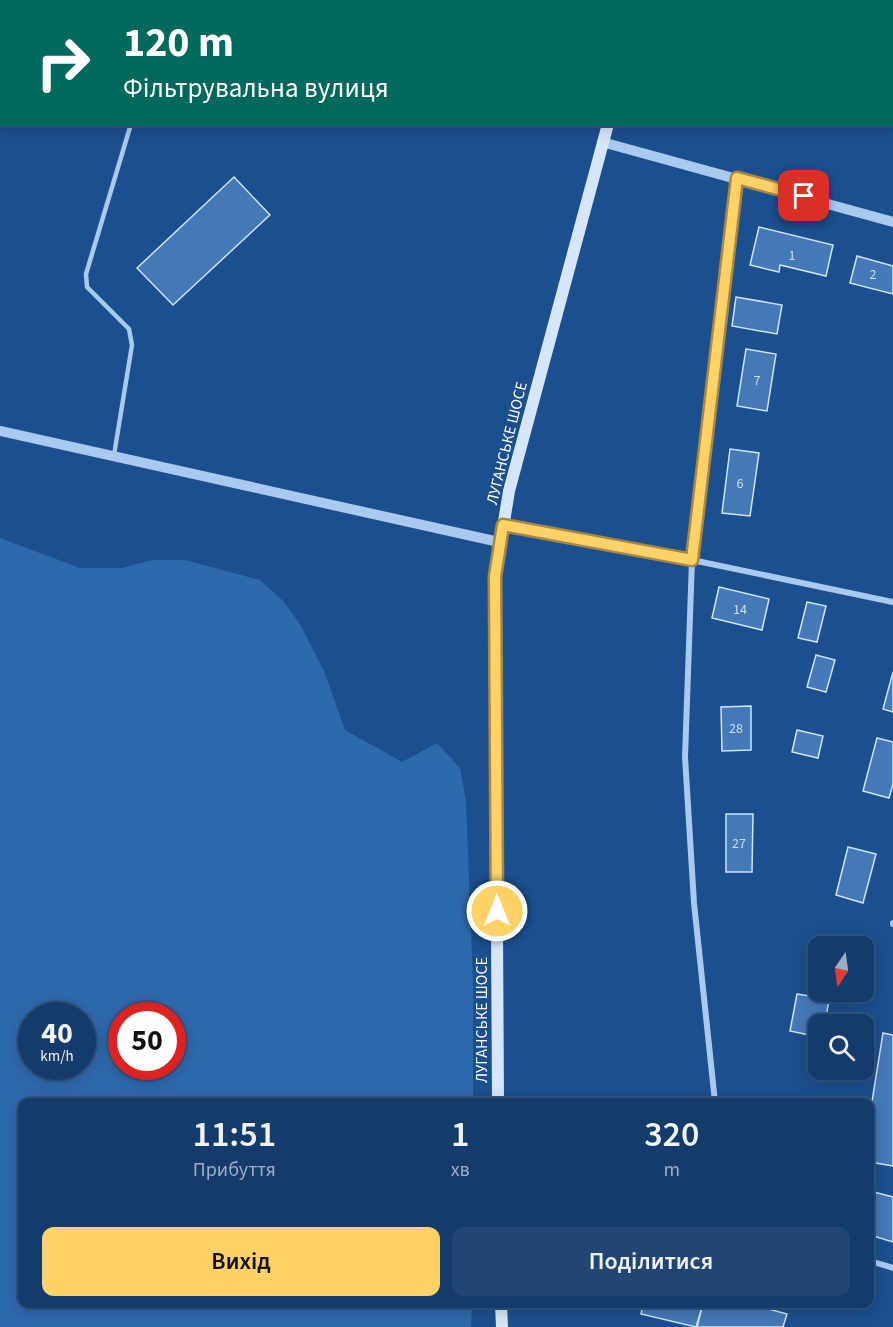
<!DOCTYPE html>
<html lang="uk">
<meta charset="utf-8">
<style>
:root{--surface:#143b6b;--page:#214673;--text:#f1f3f6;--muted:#9dadc1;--line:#33557e;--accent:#ffd166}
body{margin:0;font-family:"Source Sans 3",sans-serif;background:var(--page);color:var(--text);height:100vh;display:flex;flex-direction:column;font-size:22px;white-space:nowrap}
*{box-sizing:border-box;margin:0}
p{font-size:20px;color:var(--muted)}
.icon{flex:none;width:33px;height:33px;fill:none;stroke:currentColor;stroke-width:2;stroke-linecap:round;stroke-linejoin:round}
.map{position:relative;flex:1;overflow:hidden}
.panel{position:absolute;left:18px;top:1098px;width:856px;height:210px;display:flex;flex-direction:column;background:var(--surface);border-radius:12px;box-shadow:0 3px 15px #0003,0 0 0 2px var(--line)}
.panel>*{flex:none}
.banner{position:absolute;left:0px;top:0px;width:894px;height:126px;box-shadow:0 3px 15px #0003,0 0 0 2px var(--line);background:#00695c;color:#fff;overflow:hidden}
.needle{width:39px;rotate:193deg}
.tools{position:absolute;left:808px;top:936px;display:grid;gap:12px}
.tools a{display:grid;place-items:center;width:66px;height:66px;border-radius:12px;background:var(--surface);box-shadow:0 3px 15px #0003,0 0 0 2px var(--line);font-size:30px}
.speed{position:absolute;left:18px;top:1002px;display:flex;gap:12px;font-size:30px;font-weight:700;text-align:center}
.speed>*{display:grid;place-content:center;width:78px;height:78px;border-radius:50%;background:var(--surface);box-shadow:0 3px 15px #0003,0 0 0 2px var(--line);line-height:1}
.speed small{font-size:15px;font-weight:400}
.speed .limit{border:9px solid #d22;background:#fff;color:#111}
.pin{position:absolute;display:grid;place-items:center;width:51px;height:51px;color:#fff;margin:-26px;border-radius:12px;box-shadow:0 3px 9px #0006}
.me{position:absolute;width:66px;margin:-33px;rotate:0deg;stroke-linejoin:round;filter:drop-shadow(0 0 4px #0008)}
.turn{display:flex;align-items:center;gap:21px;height:126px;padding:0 24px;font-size:27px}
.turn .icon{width:78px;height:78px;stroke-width:2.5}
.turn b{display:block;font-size:42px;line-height:51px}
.eta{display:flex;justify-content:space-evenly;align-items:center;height:102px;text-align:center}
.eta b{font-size:36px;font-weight:600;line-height:42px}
.primary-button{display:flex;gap:12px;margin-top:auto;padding:12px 24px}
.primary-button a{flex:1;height:69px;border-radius:12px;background:var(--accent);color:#111;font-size:24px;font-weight:600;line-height:69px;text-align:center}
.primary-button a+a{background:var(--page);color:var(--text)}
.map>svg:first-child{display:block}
.green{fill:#2e69ad;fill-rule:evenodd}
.building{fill:#4478b7;stroke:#cfe3fa;stroke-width:1.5}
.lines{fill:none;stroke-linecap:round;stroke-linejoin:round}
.service{stroke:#a9c9ee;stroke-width:4.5}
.minor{stroke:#a9c9ee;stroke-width:6}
.tertiary{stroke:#a9c9ee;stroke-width:10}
.secondary{stroke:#d6e6fa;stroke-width:12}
.route-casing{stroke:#a68842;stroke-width:15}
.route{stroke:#ffd166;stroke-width:10}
.labels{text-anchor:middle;stroke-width:4.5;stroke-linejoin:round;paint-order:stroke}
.number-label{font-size:14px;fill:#d0dded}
.street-label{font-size:16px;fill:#fff;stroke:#1b4f8f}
</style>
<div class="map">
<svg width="893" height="1327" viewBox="0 0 893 1327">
<rect width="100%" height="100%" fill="#1b4f8f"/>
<path class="green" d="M0,538L80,568H122L153,560H185L260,580L283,601L300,624L324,671L345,730L402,762L437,743L460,768L466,801L473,986V1102H22V1304H472L471,1327H0ZM32,1016H82V1066H32ZM122,1016H172V1066H122Z"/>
<g class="building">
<path d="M234,177L270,215L173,305L137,268Z"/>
<path d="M759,227L833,245L826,276L780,265L779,272L750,265Z"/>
<path d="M857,256L893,266V294L850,283Z"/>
<path d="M736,297L782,305L777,334L732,326Z"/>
<path d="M746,349L776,354L767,411L737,406Z"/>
<path d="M730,449L759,453L750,516L722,513Z"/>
<path d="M719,587L769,599L762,630L712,618Z"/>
<path d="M807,602L826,606L817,642L798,638Z"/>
<path d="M816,655L835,660L826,692L807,687Z"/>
<path d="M893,672V712L883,709Z"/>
<path d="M751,706V750L722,751L721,707Z"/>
<path d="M797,730L823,736L818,758L792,752Z"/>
<path d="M877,738L893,742V784L889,798L863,791Z"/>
<path d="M726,814H753L752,872H726Z"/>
<path d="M848,847L876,854L863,903L836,895Z"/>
<path d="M797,994L829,999L825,1024H819V1037L790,1031Z"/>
<path d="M883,1033L893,1035V1166L870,1162V1114Z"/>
<path d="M870,1191L893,1197V1242L870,1235Z"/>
<path d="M643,1304H703L696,1327L641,1314Z"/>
<path d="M703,1304H750L787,1314L783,1327H697Z"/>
</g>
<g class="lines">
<g class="service">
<path d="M167,2L168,0"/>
<path d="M114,455L132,345L129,329L87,287L86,274L131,124"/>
</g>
<g class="minor">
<path d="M503,525L692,560L893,602"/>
<path d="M893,923V924"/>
<path d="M715,1102L694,903L685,757L692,560L737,178"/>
<path d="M870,1261L893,1268"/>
</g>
<g class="tertiary">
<path d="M602,142L893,222"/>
<path d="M0,431L499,542"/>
</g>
<g class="secondary">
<path d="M645,2L646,0"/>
<path d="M498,1102L495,577L509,491L608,124"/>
<path d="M501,1304L502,1327"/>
</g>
</g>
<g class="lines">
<defs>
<path id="route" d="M497,911L495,577L503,525L692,560L737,178L804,196"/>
</defs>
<use href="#route" class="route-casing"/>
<use href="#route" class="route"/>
</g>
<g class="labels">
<g class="number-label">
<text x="792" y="260">1</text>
<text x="873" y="279">2</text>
<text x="757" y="385">7</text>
<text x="740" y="488">6</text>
<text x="740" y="614">14</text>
<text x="736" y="733">28</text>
<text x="739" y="848">27</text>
</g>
<g class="street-label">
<text transform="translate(506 443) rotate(-76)" y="6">ЛУГАНСЬКЕ ШОСЕ</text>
<text transform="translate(481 1020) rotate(-90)" y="6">ЛУГАНСЬКЕ ШОСЕ</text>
</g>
</g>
</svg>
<div class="tools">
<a><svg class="needle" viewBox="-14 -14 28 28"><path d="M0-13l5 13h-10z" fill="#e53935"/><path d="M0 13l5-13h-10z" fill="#9dadc1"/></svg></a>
<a><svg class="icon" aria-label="search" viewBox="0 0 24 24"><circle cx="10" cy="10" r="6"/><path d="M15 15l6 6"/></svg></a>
</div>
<div class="speed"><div>40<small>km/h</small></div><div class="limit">50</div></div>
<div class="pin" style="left:804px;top:196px;background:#d93025"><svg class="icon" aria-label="arrive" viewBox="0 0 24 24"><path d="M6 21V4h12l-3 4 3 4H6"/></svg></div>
<svg class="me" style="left:497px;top:911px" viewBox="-20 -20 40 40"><circle r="17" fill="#ffd166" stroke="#fff" stroke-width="3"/><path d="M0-11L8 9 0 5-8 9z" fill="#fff"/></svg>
<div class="banner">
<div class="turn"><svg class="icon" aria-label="right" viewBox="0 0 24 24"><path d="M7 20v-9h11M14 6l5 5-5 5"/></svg><div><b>120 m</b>Фільтрувальна вулиця</div></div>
</div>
<section class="panel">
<div class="eta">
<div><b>11:51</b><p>Прибуття</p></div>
<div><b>1</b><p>хв</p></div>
<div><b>320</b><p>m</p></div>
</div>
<div class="primary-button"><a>Вихід</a><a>Поділитися</a></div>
</section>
</div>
